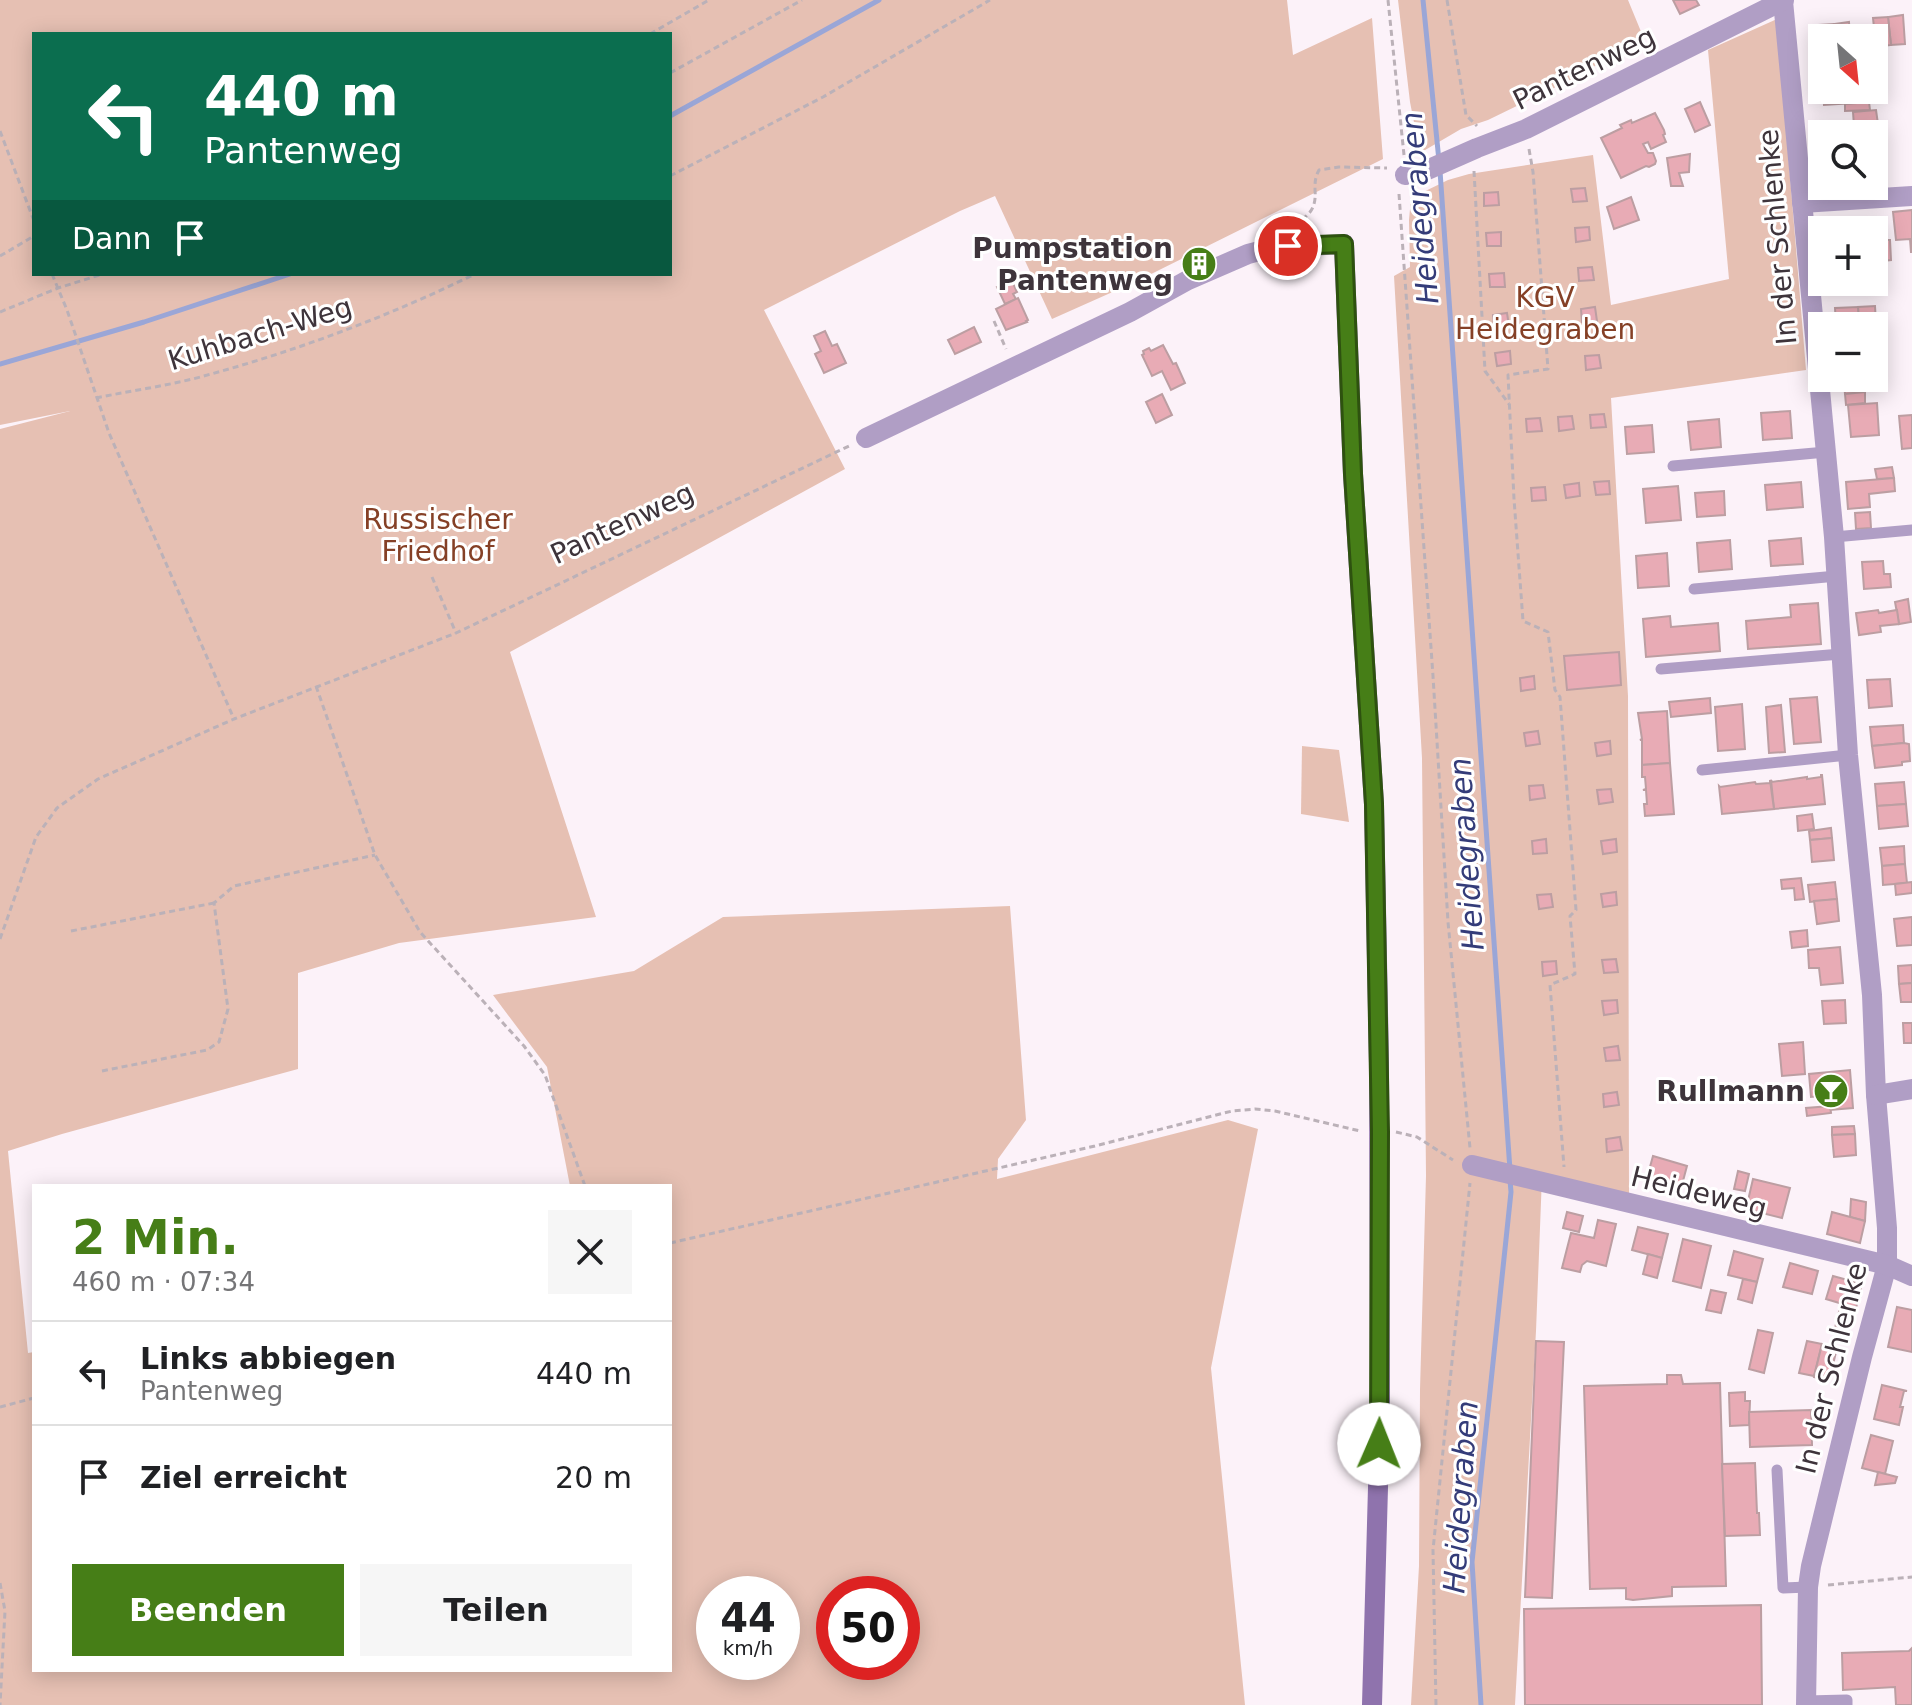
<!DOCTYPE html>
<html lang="de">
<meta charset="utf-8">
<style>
:root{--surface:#fff;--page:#f6f6f6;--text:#202124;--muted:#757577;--line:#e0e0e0;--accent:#467e17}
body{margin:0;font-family:"DejaVu Sans",sans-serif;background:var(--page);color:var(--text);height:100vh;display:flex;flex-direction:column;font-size:30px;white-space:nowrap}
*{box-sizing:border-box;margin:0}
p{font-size:26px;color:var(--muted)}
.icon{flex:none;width:44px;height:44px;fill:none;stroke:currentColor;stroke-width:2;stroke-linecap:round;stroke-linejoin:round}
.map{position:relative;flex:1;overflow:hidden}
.details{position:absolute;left:32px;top:1184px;width:640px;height:488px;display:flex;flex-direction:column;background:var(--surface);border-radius:0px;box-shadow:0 4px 20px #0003}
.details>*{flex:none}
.guide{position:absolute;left:32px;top:32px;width:640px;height:244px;border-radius:0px;box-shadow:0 4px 20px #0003;background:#0b6e4f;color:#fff;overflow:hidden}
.needle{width:52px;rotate:153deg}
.buttons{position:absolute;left:1808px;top:24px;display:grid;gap:16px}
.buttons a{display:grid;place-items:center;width:80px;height:80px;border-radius:0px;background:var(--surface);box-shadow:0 4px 20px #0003;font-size:40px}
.speed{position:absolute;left:696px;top:1576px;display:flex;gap:16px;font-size:40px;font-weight:700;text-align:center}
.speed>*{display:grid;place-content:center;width:104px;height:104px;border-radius:50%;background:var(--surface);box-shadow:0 4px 20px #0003;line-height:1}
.speed small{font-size:20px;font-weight:400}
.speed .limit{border:12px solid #d22;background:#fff;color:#111}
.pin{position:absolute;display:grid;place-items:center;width:68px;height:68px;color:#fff;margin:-34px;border:4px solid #fff;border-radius:50%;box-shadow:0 2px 8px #0007}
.me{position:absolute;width:88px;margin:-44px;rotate:1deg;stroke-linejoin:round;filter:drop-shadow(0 0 6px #0008)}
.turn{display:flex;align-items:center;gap:28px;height:168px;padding:0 40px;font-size:36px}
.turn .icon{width:104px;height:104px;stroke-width:2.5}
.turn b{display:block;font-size:56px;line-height:68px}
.then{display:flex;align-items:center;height:76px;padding:0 40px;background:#0003;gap:16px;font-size:30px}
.round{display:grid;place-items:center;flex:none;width:84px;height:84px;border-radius:0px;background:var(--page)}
.head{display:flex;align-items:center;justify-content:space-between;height:136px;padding:0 40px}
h1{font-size:48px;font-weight:700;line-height:60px;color:var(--accent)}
.cta{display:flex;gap:16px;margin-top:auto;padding:16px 40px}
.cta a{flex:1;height:92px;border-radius:0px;background:var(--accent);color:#fff;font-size:32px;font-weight:700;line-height:92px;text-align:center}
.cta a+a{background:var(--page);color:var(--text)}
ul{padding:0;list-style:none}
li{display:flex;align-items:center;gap:24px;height:104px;padding:0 40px;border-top:2px solid var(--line)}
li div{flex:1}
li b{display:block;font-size:30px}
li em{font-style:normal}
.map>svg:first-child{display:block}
.green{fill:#e6c0b3;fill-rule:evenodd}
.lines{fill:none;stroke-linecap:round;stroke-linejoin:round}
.stream{stroke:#9aa6d7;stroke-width:5}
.building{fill:#e8abb5;stroke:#bc9ea2;stroke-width:2}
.path{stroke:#bbb1b8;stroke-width:3;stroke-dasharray:6 4;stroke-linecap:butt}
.lane{stroke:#b09ec5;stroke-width:11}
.street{stroke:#b09ec5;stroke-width:20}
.secondary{stroke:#8f73ad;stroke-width:20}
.route-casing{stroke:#2e520f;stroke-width:20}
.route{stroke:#467e17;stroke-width:14}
.labels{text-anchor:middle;stroke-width:6;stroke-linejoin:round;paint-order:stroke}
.street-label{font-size:28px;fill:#3e343b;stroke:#fff}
.poi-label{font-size:28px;font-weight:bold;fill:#3e343b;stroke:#fff;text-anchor:end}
.park-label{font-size:28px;fill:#854026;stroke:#fff}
.water-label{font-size:30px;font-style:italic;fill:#343c79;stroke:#fff}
</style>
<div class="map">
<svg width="1912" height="1705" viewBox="0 0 1912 1705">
<rect width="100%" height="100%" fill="#fcf2f9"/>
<g class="green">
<path d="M0,0H1287L1293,55L1372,18L1383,159L1135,282L1052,319L995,196L960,211L764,310L845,469L510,652L596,917L399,943L298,973V1069L62,1134L8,1151L28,1353L34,1352V1670H670V1186H570L547,1067L493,995L634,971L723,917L1010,906L1026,1120L998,1159L997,1179L1228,1120L1258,1129L1211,1368L1245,1705H0V429L70,411L0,425ZM670,34V274H34V34ZM714,1594H782V1662H714ZM834,1594H902V1662H834Z"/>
<path d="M1398,0H1628L1642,34L1583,74L1488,120L1461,129L1420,153L1410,102Z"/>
<path d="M1777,19L1806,370L1611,398L1628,696L1629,1195L1542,1176L1536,1331L1515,1705H1411L1419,1566L1420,1390L1426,1176L1422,758L1394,276L1410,267L1409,220L1411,198L1448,180L1469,174L1593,155L1611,305L1729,279L1708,50Z"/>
<path d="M1302,746L1339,750L1349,822L1301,814Z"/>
</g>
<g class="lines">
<g class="stream">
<path d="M1423,0L1439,161"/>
<path d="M670,116L879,0"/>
<path d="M1440,171L1510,1170"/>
<path d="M0,364L144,322L290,274"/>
<path d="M1481,1705L1472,1562L1511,1192L1510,1180"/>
</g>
</g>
<g class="building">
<path d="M1673,0H1696L1699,5L1680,14Z"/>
<path d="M1903,15L1905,44L1891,45L1888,17Z"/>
<path d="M1888,17L1891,45L1876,47L1873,18Z"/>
<path d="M1849,22L1850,38H1835L1834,24Z"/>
<path d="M1834,24L1835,38H1822L1821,54L1819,25Z"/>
<path d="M1823,90H1852L1853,103L1824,105Z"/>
<path d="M1700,102L1710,125L1695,132L1685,109Z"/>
<path d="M1869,102L1870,110L1845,111V104Z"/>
<path d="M1876,110L1878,124L1854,126L1853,112Z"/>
<path d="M1655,113L1664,130L1665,134L1663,135L1666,142L1651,149L1648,142L1643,144L1648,153H1653L1656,161L1655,164L1649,167L1646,166L1621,178L1601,138L1622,128L1620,125L1631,120L1632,123Z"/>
<path d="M1690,154L1689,172L1679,173L1683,186H1671L1667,158Z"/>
<path d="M1585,188L1587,201L1573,202L1571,189Z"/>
<path d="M1498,192L1499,205L1484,206V193Z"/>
<path d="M1631,197L1639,220L1614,229L1607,207Z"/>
<path d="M1912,210V252H1911L1910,239L1896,240L1893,212Z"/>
<path d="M1589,227L1590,240L1576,242L1575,228Z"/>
<path d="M1501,232V246H1487L1486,233Z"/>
<path d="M1881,240H1890L1891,260L1883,261Z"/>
<path d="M1592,267L1594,280L1579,281L1578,268Z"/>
<path d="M1504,273L1505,287H1490L1489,274Z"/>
<path d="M1012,281L1017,292L1013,294L1016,299L1005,304L997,287Z"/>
<path d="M1018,298L1028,320L1026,321L1027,322L1006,330L996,309Z"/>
<path d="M1875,306L1876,324L1859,325L1858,307Z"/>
<path d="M1595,307L1597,321L1582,322L1581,309Z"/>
<path d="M1858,307L1859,326H1836L1835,308Z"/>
<path d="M1507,313L1509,326L1494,328L1493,315Z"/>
<path d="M974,327L981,342L955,354L948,340Z"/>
<path d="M825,331L832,346L837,344L846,363L824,373L815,354L821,351L814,336Z"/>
<path d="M1163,345L1173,364L1176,363L1185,383L1171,390L1162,371L1152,376L1142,355L1144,354L1143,351L1149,348L1151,351Z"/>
<path d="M1510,351L1511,364L1497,366L1495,353Z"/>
<path d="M1599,355L1601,368L1586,370L1585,356Z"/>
<path d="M1874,364H1882L1883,379L1847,383V378H1874Z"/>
<path d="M1864,382L1865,392L1845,394L1844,383Z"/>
<path d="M1865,392V403L1846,405L1845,394Z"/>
<path d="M1162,394L1172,415L1156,423L1146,402Z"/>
<path d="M1877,403L1879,435L1851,437L1848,405Z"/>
<path d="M1790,411L1792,438L1763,440L1761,413Z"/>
<path d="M1604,414L1606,427L1591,428L1590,415Z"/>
<path d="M1912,415V448L1902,449L1899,416Z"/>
<path d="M1572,416L1574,429L1559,431L1558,417Z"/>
<path d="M1540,418L1542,431L1527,432L1526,419Z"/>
<path d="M1719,419L1721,447L1691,450L1688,422Z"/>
<path d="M1652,425L1654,452L1627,454L1625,427Z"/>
<path d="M1892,467L1894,478L1877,479L1875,469Z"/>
<path d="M1894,478L1895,491L1869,494L1870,507L1848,509L1846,482Z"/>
<path d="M1609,481L1610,494L1596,495L1594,482Z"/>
<path d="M1801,482L1803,507L1767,510L1765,485Z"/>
<path d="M1579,483L1580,496L1566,498L1564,485Z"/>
<path d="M1678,486L1681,520L1646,523L1643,489Z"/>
<path d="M1545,487L1546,500L1532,501L1531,488Z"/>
<path d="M1724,491L1725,515L1697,517L1695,493Z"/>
<path d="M1870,512L1871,528L1856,529L1855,513Z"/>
<path d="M1801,538L1803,564L1771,566L1769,541Z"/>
<path d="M1730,540L1732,569L1699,572L1697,543Z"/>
<path d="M1667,553L1669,586L1638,588L1636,556Z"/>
<path d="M1883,561L1884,574H1890L1891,587L1864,589L1862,562Z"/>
<path d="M1908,599L1911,622L1899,624L1895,602Z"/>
<path d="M1818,603L1821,644L1748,649L1746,621L1791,617L1790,605Z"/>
<path d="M1878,610L1879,613L1897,610L1899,624L1880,626L1881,632L1859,635L1856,613Z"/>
<path d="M1670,616L1671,627L1718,623L1720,651L1646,657L1643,619Z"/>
<path d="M1619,652L1621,685L1567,690L1564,656Z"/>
<path d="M1534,676L1535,689L1521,691L1520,678Z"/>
<path d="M1890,679L1892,706L1869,708L1867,680Z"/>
<path d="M1817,697L1821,742L1794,744L1790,699Z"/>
<path d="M1710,698L1711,713L1671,717L1669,702Z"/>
<path d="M1742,704L1745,749L1718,751L1715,707Z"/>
<path d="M1781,705L1785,752L1769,753L1766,707Z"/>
<path d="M1667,711L1670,763L1642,765V740H1640L1642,739L1638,713Z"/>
<path d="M1903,725L1904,743L1872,746L1870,727Z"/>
<path d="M1538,731L1540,744L1526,746L1524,733Z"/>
<path d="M1610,741L1611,754L1597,756L1595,743Z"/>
<path d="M1904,743L1909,744L1910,761L1902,762V765L1875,768L1872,746Z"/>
<path d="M1670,763L1674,814L1645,816L1644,804H1647L1646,790H1643L1646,789L1645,777H1642V765Z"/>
<path d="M1821,775H1822L1825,804L1774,809L1771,780L1772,782L1807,777V779L1821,777Z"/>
<path d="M1770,780L1774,809L1722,814L1719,786L1720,787L1755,782L1756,784L1770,783Z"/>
<path d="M1904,782L1906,804L1877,806L1875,784Z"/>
<path d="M1543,785L1545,798L1530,800L1529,786Z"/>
<path d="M1611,789L1613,802L1599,804L1597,790Z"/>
<path d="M1906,804L1908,826L1879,829L1877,806Z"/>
<path d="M1812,814L1814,829L1798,831L1797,816Z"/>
<path d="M1831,828L1832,838L1810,840L1809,831Z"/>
<path d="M1832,838L1834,860L1812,862L1810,840Z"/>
<path d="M1546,839L1547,853L1533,854L1532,841Z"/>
<path d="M1616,839L1617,852L1603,854L1601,841Z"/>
<path d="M1904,846L1905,864L1882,866L1880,848Z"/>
<path d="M1905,864L1907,883L1883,885L1882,866Z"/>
<path d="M1801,878L1804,899L1795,900L1794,888L1782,889L1781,880Z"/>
<path d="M1835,882L1837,899L1810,902L1808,885Z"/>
<path d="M1912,882V893L1896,895L1895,884Z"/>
<path d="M1616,892L1617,905L1603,907L1601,894Z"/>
<path d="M1551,894L1553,907L1539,909L1537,895Z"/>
<path d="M1837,899L1839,921L1817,924L1814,901Z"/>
<path d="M1912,917V945L1897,946L1894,919Z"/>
<path d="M1807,930L1808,946L1792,948L1790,932Z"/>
<path d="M1840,947L1843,983L1821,985L1819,968H1809L1808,950Z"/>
<path d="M1616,959L1618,972L1604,973L1602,960Z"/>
<path d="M1556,961L1557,974L1543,976L1542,962Z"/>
<path d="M1912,965V983L1899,984L1898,966Z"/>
<path d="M1912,983V1002H1901L1899,984Z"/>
<path d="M1617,1000L1618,1013L1604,1015L1602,1001Z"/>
<path d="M1845,1000L1846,1023L1824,1024L1822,1001Z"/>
<path d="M1903,1023H1912V1043H1904Z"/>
<path d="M1803,1042L1805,1074L1782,1076L1779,1044Z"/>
<path d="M1618,1046L1620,1060L1606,1061L1604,1048Z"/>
<path d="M1850,1070L1853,1108L1830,1110L1829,1095L1811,1097L1809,1074Z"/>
<path d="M1617,1092L1619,1105L1604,1107L1603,1094Z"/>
<path d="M1830,1106L1831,1113L1807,1116L1806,1108Z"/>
<path d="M1854,1126L1855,1134L1832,1135V1127Z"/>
<path d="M1855,1134L1856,1155L1834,1157L1832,1135Z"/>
<path d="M1620,1137L1622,1150L1607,1152L1606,1139Z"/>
<path d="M1653,1156L1687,1166L1680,1192L1645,1185Z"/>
<path d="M1738,1171L1749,1174L1745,1191L1734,1189Z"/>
<path d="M1753,1179L1790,1188L1782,1218L1746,1209Z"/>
<path d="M1851,1199L1866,1202L1865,1221L1850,1217Z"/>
<path d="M1567,1212L1583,1216L1579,1232L1563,1228Z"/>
<path d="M1832,1212L1865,1221L1860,1243L1827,1234Z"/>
<path d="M1598,1220L1616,1224L1606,1266L1587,1261L1582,1265L1580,1272L1562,1268L1571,1233L1594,1238Z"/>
<path d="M1638,1227L1668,1234L1662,1258L1632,1250Z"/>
<path d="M1683,1239L1711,1246L1701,1288L1673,1281Z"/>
<path d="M1734,1251L1763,1259L1757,1282L1728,1275Z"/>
<path d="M1648,1254L1662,1258L1657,1278L1643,1274Z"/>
<path d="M1790,1263L1818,1271L1812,1294L1783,1287Z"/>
<path d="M1833,1276L1862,1284L1856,1308L1826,1299Z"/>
<path d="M1743,1279L1757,1282L1752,1303L1738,1299Z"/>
<path d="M1711,1290L1726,1293L1721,1313L1706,1310Z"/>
<path d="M1841,1304L1855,1307L1848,1332L1835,1328Z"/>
<path d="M1897,1307L1912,1310V1352L1888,1347Z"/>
<path d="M1758,1330L1773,1333L1764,1373L1749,1369Z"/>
<path d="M1536,1341L1564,1342L1552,1598L1525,1597Z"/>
<path d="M1807,1341L1822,1344L1814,1376L1799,1373Z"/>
<path d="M1822,1344L1837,1348L1829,1381L1814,1377Z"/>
<path d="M1667,1375H1681L1683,1384L1720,1383L1726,1586L1672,1587V1596L1633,1600L1626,1599V1588L1590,1589L1584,1386L1667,1384Z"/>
<path d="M1882,1385L1907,1391H1904L1900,1407H1903L1899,1425L1874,1419Z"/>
<path d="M1745,1392V1401H1750L1749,1425L1730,1426L1729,1393Z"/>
<path d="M1811,1410L1812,1445L1750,1447L1749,1412Z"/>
<path d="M1871,1435L1893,1441L1885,1474L1862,1468Z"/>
<path d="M1755,1463L1757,1513H1759L1760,1535L1725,1536L1722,1464Z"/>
<path d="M1878,1472L1897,1477L1895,1483L1875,1485Z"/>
<path d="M1761,1605L1762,1705H1525L1524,1609Z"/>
<path d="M1912,1648V1705H1896L1895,1687L1843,1690L1842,1653L1909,1651Z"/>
</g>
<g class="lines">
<g class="path">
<path d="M1388,0L1404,155"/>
<path d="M1447,0L1466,115L1477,126"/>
<path d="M650,34L709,0"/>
<path d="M670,73L802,0"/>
<path d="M0,131L34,221"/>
<path d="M1529,149L1533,172L1548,369L1508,375L1514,499L1523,621L1548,632L1555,690L1560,697L1576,910L1570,916L1575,974L1550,985L1564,1167"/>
<path d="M1474,171L1485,371L1509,404"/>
<path d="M670,176L823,97L990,0"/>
<path d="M1399,194L1433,676L1448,922L1470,1148"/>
<path d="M1284,228C1304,219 1317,214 1315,190C1315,181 1315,178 1319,170L1339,167L1387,168"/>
<path d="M0,256L34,236"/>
<path d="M52,274L67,310L109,433L234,719"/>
<path d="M0,312L58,288L103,274"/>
<path d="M994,321L1006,349"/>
<path d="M96,398C134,390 174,385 211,374C302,349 391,315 475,274"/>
<path d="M432,577L456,633"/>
<path d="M316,686L375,855L420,932L524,1046L545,1075L585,1186"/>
<path d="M71,931L214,903"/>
<path d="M0,939L36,837L57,808L98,779L234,719L456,633L849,446"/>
<path d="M102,1071L207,1050L219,1042L228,1009L214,903L234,886L375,855"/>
<path d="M1396,1132L1417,1137L1453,1160"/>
<path d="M670,1243L1095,1146L1232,1111L1255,1109L1275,1111L1360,1131"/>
<path d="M0,1407L34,1398"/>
<path d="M0,1583L5,1611L0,1705"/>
<path d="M1828,1585L1912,1577"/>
<path d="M1436,1705L1433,1550L1470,1183"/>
</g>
<g class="lane">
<path d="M1673,466L1826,452"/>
<path d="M1834,537L1912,530"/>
<path d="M1694,589L1837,576"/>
<path d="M1661,669L1841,654"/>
<path d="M1702,770L1848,755"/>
<path d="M1777,1470L1783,1588L1808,1587"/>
<path d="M1806,1701L1847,1700V1705"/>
</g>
<g class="street">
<path d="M1783,1L1834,537L1848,755L1872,995L1876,1095L1887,1228V1265L1862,1357L1811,1566L1808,1587L1806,1705"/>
<path d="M1405,175L1418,174L1477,148L1526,129L1784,0"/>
<path d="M1802,203L1912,196"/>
<path d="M866,438L1130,312L1188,280L1248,254L1271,248L1344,244"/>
<path d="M1876,1095L1912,1089"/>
<path d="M1472,1165L1887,1265L1912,1276"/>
</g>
<path class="secondary" d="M1344,244L1353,474L1374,804L1379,1063L1380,1415L1372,1705"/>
</g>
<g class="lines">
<defs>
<path id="route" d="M1288,246L1344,244L1353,474L1374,804L1380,1132L1379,1444"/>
</defs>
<use href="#route" class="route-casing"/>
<use href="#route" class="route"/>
</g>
<defs>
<symbol id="building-disc" viewBox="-11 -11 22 22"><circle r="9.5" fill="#467e17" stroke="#fff"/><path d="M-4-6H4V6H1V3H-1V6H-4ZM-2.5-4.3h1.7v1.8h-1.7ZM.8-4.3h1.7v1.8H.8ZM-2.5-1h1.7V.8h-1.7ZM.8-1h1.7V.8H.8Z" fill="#fff"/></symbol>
<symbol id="bar-disc" viewBox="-11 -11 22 22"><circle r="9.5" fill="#467e17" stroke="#fff"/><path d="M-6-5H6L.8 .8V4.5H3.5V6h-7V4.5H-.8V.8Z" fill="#fff"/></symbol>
</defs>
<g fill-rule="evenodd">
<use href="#building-disc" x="1179" y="244" width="40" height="40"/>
<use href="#bar-disc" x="1811" y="1071" width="40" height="40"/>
</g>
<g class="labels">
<g class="street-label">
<text transform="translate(1584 68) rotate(-26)" y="10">Pantenweg</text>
<text transform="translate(1777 237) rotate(-95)" y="10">In der Schlenke</text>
<text transform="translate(260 333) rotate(-17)" y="10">Kuhbach-Weg</text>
<text transform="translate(622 523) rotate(-25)" y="10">Pantenweg</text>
<text transform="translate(1699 1192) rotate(14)" y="10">Heideweg</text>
<text transform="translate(1831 1368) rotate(-76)" y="10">In der Schlenke</text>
</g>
<g class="poi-label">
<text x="1173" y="258">Pumpstation<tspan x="1173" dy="32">Pantenweg</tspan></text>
<text x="1805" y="1101">Rullmann</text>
</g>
<g class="park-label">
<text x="1545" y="307">KGV<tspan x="1545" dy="32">Heidegraben</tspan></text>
<text x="438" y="529">Russischer<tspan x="438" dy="32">Friedhof</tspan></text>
</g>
<g class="water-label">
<text transform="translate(1420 208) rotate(-95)" y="10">Heidegraben</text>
<text transform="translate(1467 854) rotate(-94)" y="10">Heidegraben</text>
<text transform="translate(1461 1497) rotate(-86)" y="10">Heidegraben</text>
</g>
</g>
</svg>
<div class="buttons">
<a><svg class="needle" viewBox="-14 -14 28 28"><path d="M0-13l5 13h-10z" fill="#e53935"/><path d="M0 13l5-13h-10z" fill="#757577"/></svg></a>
<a><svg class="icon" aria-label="search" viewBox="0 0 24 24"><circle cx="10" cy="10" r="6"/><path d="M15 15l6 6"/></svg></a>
<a>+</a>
<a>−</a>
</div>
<div class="speed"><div>44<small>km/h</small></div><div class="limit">50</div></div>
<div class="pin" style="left:1288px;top:246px;background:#d93025"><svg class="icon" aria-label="arrive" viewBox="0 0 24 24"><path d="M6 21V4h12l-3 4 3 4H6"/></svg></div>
<svg class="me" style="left:1379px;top:1444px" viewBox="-20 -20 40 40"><circle r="19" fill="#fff"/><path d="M0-13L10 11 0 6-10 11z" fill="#467e17"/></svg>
<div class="guide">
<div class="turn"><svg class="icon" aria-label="left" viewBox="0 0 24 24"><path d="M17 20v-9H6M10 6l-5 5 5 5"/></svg><div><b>440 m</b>Pantenweg</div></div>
<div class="then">Dann<svg class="icon" aria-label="arrive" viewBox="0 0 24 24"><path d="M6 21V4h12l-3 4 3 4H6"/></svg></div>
</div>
<section class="details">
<div class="head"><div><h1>2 Min.</h1><p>460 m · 07:34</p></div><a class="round"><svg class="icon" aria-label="close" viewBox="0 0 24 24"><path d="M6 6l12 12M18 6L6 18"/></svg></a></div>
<ul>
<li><svg class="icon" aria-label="left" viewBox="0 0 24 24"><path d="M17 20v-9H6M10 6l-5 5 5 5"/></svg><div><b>Links abbiegen</b><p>Pantenweg</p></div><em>440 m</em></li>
<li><svg class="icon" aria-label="arrive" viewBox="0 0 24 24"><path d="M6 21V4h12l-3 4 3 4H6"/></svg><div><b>Ziel erreicht</b></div><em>20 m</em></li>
</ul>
<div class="cta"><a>Beenden</a><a>Teilen</a></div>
</section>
</div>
